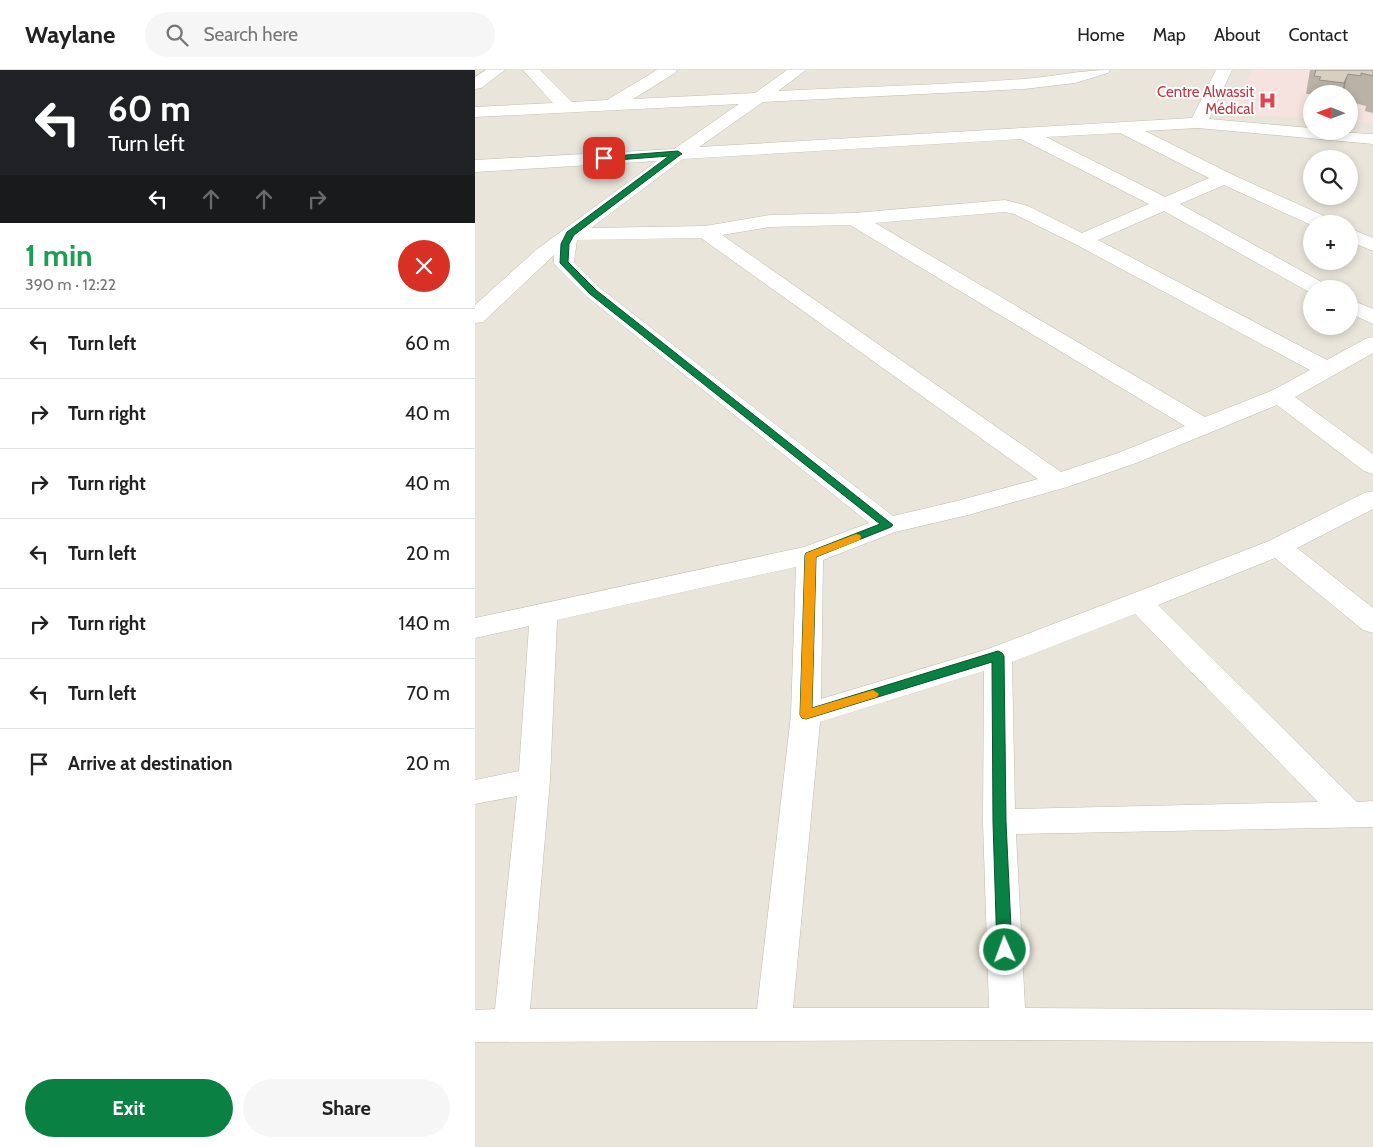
<!DOCTYPE html>
<meta charset="utf-8">
<style>
:root{--surface:#fff;--page:#f6f6f6;--text:#222;--muted:#767676;--line:#e0e0e0;--accent:#0b8043}
body{margin:0;font-family:Cabin,sans-serif;background:var(--page);color:var(--text);height:100vh;display:flex;flex-direction:column;font-size:19px;white-space:nowrap}
*{box-sizing:border-box;margin:0}
p{font-size:16px;color:var(--muted)}
.icon{flex:none;width:28px;height:28px;fill:none;stroke:currentColor;stroke-width:2;stroke-linecap:round;stroke-linejoin:round}
.map{position:relative;flex:1;overflow:hidden}
.details{display:flex;flex-direction:column;background:var(--surface);width:475px}
.details>*{flex:none}
.hud{background:#202124;color:#fff;overflow:hidden}
.needle{width:32px;rotate:271deg}
.controls{position:absolute;left:828px;top:15px;display:grid;gap:10px}
.controls a{display:grid;place-items:center;width:55px;height:55px;border-radius:50%;background:var(--surface);box-shadow:0 2px 8px #0003;font-size:25px}
.pin{position:absolute;display:grid;place-items:center;width:42px;height:42px;color:#fff;margin:-21px;border-radius:10px;box-shadow:0 2px 8px #0006}
.me{position:absolute;width:55px;margin:-28px;rotate:358deg;stroke-linejoin:round;filter:drop-shadow(0 0 4px #0008)}
.turn{display:flex;align-items:center;gap:18px;height:105px;padding:0 25px;font-size:22px}
.turn .icon{width:65px;height:65px;stroke-width:2.5}
.turn b{display:block;font-size:35px;line-height:42px}
.lanes{display:flex;align-items:center;height:48px;padding:0 25px;background:#0003;justify-content:center;gap:25px;direction:ltr}
.lanes .off{opacity:.35}
.round{display:grid;place-items:center;flex:none;width:52px;height:52px;border-radius:26px;background:var(--page)}
.overview{display:flex;align-items:center;justify-content:space-between;height:85px;padding:0 25px}
h1{font-size:30px;font-weight:700;line-height:38px;color:#1e9e55}
.primary-button{display:flex;gap:10px;margin-top:auto;padding:10px 25px}
.primary-button a{flex:1;height:58px;border-radius:30px;background:var(--accent);color:#fff;font-size:20px;font-weight:700;line-height:58px;text-align:center}
.primary-button a+a{background:var(--page);color:var(--text)}
ul{padding:0;list-style:none}
li{display:flex;align-items:center;gap:15px;height:70px;padding:0 25px;border-top:1px solid var(--line)}
li div{flex:1}
li b{display:block;font-size:19px}
li em{font-style:normal}
header{display:flex;align-items:center;gap:30px;box-sizing:border-box;height:70px;padding:0 25px;background:var(--surface);border-bottom:1px solid var(--line)}
header strong{font-size:24px}
nav{display:flex;gap:28px;margin-inline-start:auto;font-size:18px}
.search{width:350px;height:45px;background:var(--page);display:flex;align-items:center;gap:12px;box-sizing:border-box;padding:0 18px;border-radius:28px;color:var(--muted);font-size:19px}
main{display:flex;flex:1;min-height:0}
.map>svg:first-child{display:block}
.residential{fill:#eae5da;fill-rule:evenodd}
.medical{fill:#f6e3e0}
.lines{fill:none;stroke-linecap:round;stroke-linejoin:round}
.minor-casing{stroke:#c2bbae;stroke-width:1}
.minor{fill:#fff;fill-rule:evenodd}
.wall{fill:#bab2a6}
.shaded-wall{fill:#979187}
.building{fill:#d8cfc1;stroke:#979187}
.route{fill:#0b8043;stroke:#07532c}
.slow{fill:#f59e0b}
.labels{text-anchor:middle;stroke-width:4;stroke-linejoin:round;paint-order:stroke}
.far-health-label{font-size:15px;fill:#be3a42;stroke:#fff;text-anchor:end}
</style>
<header>
<strong>Waylane</strong>
<div class="search"><svg class="icon" aria-label="search" viewBox="0 0 24 24"><circle cx="10" cy="10" r="6"/><path d="M15 15l6 6"/></svg>Search here</div>
<nav><a>Home</a><a>Map</a><a>About</a><a>Contact</a></nav>
</header>
<main>
<section class="details">
<div class="hud">
<div class="turn"><svg class="icon" aria-label="left" viewBox="0 0 24 24"><path d="M17 20v-9H6M10 6l-5 5 5 5"/></svg><div><b>60 m</b>Turn left</div></div>
<div class="lanes"><svg class="icon" aria-label="left" viewBox="0 0 24 24"><path d="M17 20v-9H6M10 6l-5 5 5 5"/></svg><svg class="icon off" aria-label="ahead" viewBox="0 0 24 24"><path d="M12 20V5M6 11l6-6 6 6"/></svg><svg class="icon off" aria-label="ahead" viewBox="0 0 24 24"><path d="M12 20V5M6 11l6-6 6 6"/></svg><svg class="icon off" aria-label="right" viewBox="0 0 24 24"><path d="M7 20v-9h11M14 6l5 5-5 5"/></svg></div>
</div>
<div class="overview"><div><h1>1 min</h1><p>390 m · 12:22</p></div><a class="round" style="background:#d93025;color:#fff"><svg class="icon" aria-label="close" viewBox="0 0 24 24"><path d="M6 6l12 12M18 6L6 18"/></svg></a></div>
<ul>
<li><svg class="icon" aria-label="left" viewBox="0 0 24 24"><path d="M17 20v-9H6M10 6l-5 5 5 5"/></svg><div><b>Turn left</b></div><em>60 m</em></li>
<li><svg class="icon" aria-label="right" viewBox="0 0 24 24"><path d="M7 20v-9h11M14 6l5 5-5 5"/></svg><div><b>Turn right</b></div><em>40 m</em></li>
<li><svg class="icon" aria-label="right" viewBox="0 0 24 24"><path d="M7 20v-9h11M14 6l5 5-5 5"/></svg><div><b>Turn right</b></div><em>40 m</em></li>
<li><svg class="icon" aria-label="left" viewBox="0 0 24 24"><path d="M17 20v-9H6M10 6l-5 5 5 5"/></svg><div><b>Turn left</b></div><em>20 m</em></li>
<li><svg class="icon" aria-label="right" viewBox="0 0 24 24"><path d="M7 20v-9h11M14 6l5 5-5 5"/></svg><div><b>Turn right</b></div><em>140 m</em></li>
<li><svg class="icon" aria-label="left" viewBox="0 0 24 24"><path d="M17 20v-9H6M10 6l-5 5 5 5"/></svg><div><b>Turn left</b></div><em>70 m</em></li>
<li><svg class="icon" aria-label="arrive" viewBox="0 0 24 24"><path d="M6 21V4h12l-3 4 3 4H6"/></svg><div><b>Arrive at destination</b></div><em>20 m</em></li>
</ul>
<div class="primary-button"><a>Exit</a><a>Share</a></div>
</section>
<div class="map">
<svg width="898" height="1077" viewBox="0 0 898 1077">
<rect width="100%" height="100%" fill="#f6f3ec"/>
<path class="residential" d="M0,0H898V1077H0ZM836,24H874V61H836ZM836,89H874V126H836ZM836,154H874V191H836ZM836,219H874V256H836Z"/>
<path class="medical" d="M776,0H898V54L874,51V24H836V48L766,45L749,38L752,25L768,21Z"/>
<g class="lines">
<defs>
<g id="minor">
<path d="M11,0H30L6,18L0,19V7Z"/>
<path d="M48,0H65L97,32L132,30L182,0H202L200,3L158,29L280,23L312,0H331L303,21C385,17 467,15 548,9C577,7 606,0 635,0L633,3L600,13L549,19L288,32L224,77L717,48L741,0H757L734,49L836,58V61L898,64V74L723,58L670,61L756,104L858,150L861,154L836,155L749,115L705,134L852,215L855,219H836V223L689,141L623,170L852,290L890,269L898,267V283L820,327L898,384V404L889,401L802,335L661,393L592,417L493,445L420,462L348,490L346,629L513,579L654,525L794,471L889,423L898,421V439L822,478L898,538V563L888,560L800,488L683,535L882,732L898,731V757L541,764L550,938L898,940V972L533,970L0,972V940L20,939L42,726L0,734V710L44,701L54,556L0,568V548L329,477L394,453L111,226L82,197L79,193V185L8,252L0,253V235L61,180L182,91L0,102V90L199,79L264,34L0,47V37L78,33ZM645,63L734,108L690,127L571,67ZM546,69L674,134L607,163L553,136L530,130L379,143L295,145L230,156L116,158L208,89ZM530,142L539,144L600,174L835,300L796,321L730,347L400,153ZM375,155L710,356L643,383L586,402L247,165L295,157ZM226,168L563,409L482,431L418,446L125,218L99,192L102,170ZM321,497L316,645L282,939H55L75,710L82,550ZM660,544L843,732L540,739L537,592ZM509,601L508,752L514,938H318L345,652Z"/>
<path d="M874,158L898,168V181L874,171Z"/>
<path d="M874,229L898,239V254L874,243Z"/>
</g>
</defs>
<use href="#minor" class="minor-casing"/>
<use href="#minor" class="minor"/>
</g>
<path class="wall" d="M835,0H898V43L890,41L891,36L880,33L879,36L874,35V24H836V36H833L835,24H831Z"/>
<path class="shaded-wall" d="M873,4L868,24H867L869,13Z"/>
<path class="building" d="M841,0H898V6L886,3V6L873,4L869,13L844,10L846,7L839,6Z"/>
<path class="route" d="M203,81L207,84L205,85L99,165L94,174L93,192L121,220L418,455L416,457L341,487L337,638L523,581L527,583L529,586L531,752L537,880L535,885L530,887L524,885L522,880L518,752L517,592L331,649L327,648L325,645L330,485L331,483L405,454L115,224L85,193L86,174L92,162L194,86L129,91L126,90V87Z"/>
<path class="slow" d="M381,464L385,465L386,467L385,470L341,487L337,638L398,620L404,624L402,627L331,649L327,648L325,645L330,485L331,483Z"/>
<defs>
<symbol id="hospital-bare" viewBox="-9 -9 18 18"><path d="M-5-5h3v3.5h4V-5h3V5h-3V1.5h-4V5h-3Z" fill="#e0444e" stroke="#fff" stroke-width="2.5" paint-order="stroke"/></symbol>
</defs>
<g fill-rule="evenodd">
<use href="#hospital-bare" x="780" y="18" width="25" height="25"/>
</g>
<g class="labels">
<g class="far-health-label">
<text x="779" y="27">Centre Alwassit<tspan x="779" dy="17">Médical</tspan></text>
</g>
</g>
</svg>
<div class="controls">
<a><svg class="needle" viewBox="-14 -14 28 28"><path d="M0-13l5 13h-10z" fill="#e53935"/><path d="M0 13l5-13h-10z" fill="#767676"/></svg></a>
<a><svg class="icon" aria-label="search" viewBox="0 0 24 24"><circle cx="10" cy="10" r="6"/><path d="M15 15l6 6"/></svg></a>
<a>+</a>
<a>−</a>
</div>
<div class="pin" style="left:129px;top:88px;background:#d93025"><svg class="icon" aria-label="arrive" viewBox="0 0 24 24"><path d="M6 21V4h12l-3 4 3 4H6"/></svg></div>
<svg class="me" style="left:530px;top:880px" viewBox="-20 -20 40 40"><circle r="17" fill="#0b8043" stroke="#fff" stroke-width="3"/><path d="M0-11L8 9 0 5-8 9z" fill="#fff"/></svg>
</div>
</main>
